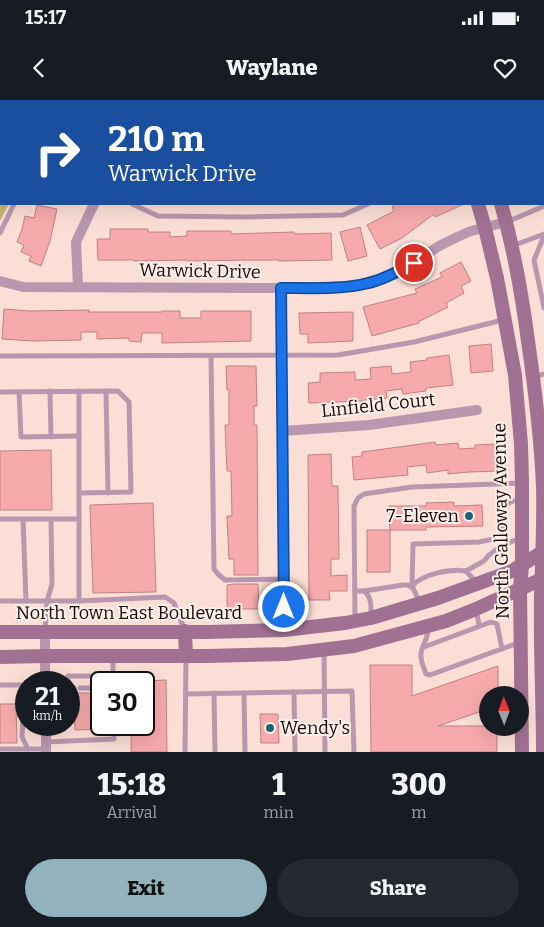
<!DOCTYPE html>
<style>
:root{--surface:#171b24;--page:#242831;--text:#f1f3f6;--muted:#9ea1a6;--accent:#92b3bc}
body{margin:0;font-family:Bitter,serif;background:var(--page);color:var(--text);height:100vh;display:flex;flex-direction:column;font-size:19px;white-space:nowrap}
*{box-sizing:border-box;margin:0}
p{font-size:16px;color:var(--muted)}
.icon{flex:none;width:28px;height:28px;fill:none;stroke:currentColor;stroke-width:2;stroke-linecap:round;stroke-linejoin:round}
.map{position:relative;height:652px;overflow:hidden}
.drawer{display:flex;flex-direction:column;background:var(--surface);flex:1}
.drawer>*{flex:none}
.hud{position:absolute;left:0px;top:0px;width:545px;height:105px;box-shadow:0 5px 20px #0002;background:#1a4fa0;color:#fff;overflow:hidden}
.needle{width:32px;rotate:359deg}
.controls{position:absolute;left:479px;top:586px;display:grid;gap:10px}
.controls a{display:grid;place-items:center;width:50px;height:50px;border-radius:50%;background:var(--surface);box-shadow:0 5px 20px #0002;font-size:25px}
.speed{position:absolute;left:15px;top:571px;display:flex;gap:10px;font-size:25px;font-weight:700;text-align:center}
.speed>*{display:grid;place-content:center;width:65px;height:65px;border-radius:50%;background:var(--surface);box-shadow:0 5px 20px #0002;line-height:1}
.speed small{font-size:12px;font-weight:400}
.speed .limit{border:2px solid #111;border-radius:8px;background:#fff;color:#111}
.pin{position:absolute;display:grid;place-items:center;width:42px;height:42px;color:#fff;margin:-21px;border:2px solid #fff;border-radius:50%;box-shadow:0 1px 5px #0007}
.me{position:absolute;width:55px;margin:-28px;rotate:0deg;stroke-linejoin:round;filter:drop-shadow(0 0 4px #0008)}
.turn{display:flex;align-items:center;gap:18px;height:105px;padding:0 25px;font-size:22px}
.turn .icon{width:65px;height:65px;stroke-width:2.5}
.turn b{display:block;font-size:35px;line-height:42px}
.eta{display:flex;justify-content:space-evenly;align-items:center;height:85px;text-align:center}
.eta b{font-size:30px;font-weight:800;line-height:35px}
.primary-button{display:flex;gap:10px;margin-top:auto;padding:10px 25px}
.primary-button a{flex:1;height:58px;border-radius:30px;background:var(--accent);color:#111;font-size:20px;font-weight:800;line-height:58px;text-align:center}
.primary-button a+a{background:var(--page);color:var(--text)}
.status{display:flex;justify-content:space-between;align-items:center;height:35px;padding:0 25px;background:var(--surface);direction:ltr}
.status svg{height:14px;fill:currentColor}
header{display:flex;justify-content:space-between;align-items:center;height:65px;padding:0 25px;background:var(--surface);font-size:22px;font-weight:800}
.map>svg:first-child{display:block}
.green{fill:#c2b474}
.building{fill:#f7aaac;stroke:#c28082}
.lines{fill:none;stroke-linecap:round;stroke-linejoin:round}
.lane{stroke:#b997af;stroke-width:5}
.street{stroke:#b997af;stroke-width:10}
.secondary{stroke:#a17193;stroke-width:14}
.route-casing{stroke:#114b97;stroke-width:12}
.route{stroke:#1a73e8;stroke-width:9}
.poi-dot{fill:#1e6475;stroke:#fef0eb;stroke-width:2}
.labels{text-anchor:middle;stroke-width:4;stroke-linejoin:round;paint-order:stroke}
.street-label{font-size:18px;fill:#1c0702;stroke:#fef0eb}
.poi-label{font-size:18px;fill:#1c0702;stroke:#fef0eb;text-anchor:end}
</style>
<div class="status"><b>15:17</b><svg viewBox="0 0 49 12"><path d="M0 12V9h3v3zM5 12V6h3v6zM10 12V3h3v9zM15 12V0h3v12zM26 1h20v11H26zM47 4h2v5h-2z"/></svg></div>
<header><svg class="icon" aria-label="back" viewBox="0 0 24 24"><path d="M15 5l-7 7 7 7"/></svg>Waylane<svg class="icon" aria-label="heart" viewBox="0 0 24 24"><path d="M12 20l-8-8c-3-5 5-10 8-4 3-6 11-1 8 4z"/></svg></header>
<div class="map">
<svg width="544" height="652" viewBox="0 0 544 652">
<rect width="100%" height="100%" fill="#fbdfd6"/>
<path class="green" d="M0,0H61L60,1H1V104H9L0,121Z"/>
<g class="building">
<path d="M396,104H464L435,117L434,114L402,138L380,149L367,125L394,111L392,107Z"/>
<path d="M37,105L57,109L50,141L41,166L29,161L31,156L21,152L24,145L17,142L22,129L25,116L34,118Z"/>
<path d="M360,127L367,156L348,161L340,132Z"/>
<path d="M110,129H148V132H170V137L187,136V131H231V134L294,132L295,134L331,133L332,160L279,161V160H248L188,161L187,160L134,161V160H98L97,139H110Z"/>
<path d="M461,162L471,181L461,186L464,193L446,203L448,207L418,222L419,223L372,236L363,207L417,193L415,189L442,177L440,173Z"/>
<path d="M4,209L30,211L89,210V212H162V211H180V218H201V211H251V241L162,243V233H142L141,242L129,241V238L97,239V232H81V240L33,241L2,239Z"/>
<path d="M353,212V241L308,243V234H300L299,213Z"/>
<path d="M491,244L493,271L471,273L469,246Z"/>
<path d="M449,255L453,285L426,288V291L403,294L402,289L386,291L387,298L364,300V301L309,303L308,283L320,282V273L355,272V280L371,279L370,268L391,266L392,274L411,272L410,262L427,260V258Z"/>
<path d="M226,266H256L257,306H254V325H257L258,475H234V459H229L227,416H232L231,371H227L226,349L225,325H229V290H227Z"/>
<path d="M435,342L436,345L458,343L459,349L475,348V345L499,344L500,371L469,372L448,374V370L427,373L426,365L407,367L408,375L354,380L352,357L362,356V352Z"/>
<path d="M51,350L52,410H0V351Z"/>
<path d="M331,354L332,386H338L339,459H331V476L347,475V491H329L330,500H309L308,355Z"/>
<path d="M454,402V406L482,405L483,426L426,427V430H390L389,406H426V403Z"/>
<path d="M153,403L156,492L93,493L90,405Z"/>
<rect x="367" y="430" width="23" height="42"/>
<path d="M234,484H258L259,509H227V485Z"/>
<path d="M370,565H412V596L498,566V595H488V609L438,626H488V628H497V652H371Z"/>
<path d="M166,580L167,652H131V625H144V581Z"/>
<path d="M74,593H97V605H101V629L75,630Z"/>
<path d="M0,604H16L17,643H0Z"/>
<path d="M260,614H278L279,643H261Z"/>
</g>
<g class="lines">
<g class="lane">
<path d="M431,0V1"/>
<path d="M65,1L66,0"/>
<path d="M132,104L158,116L244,117L343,115L368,104"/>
<path d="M507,122L544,106"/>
<path d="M0,133L14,104"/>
<path d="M544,136L534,160L544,208"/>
<path d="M512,146L544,134"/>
<path d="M0,256L338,255L414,242L503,220"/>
<path d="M211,256L214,469L218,474L225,480L284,479"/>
<path d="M534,277L544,274"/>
<path d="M50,291L51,337"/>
<path d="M79,291V393"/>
<path d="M106,291L108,393"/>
<path d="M0,292L118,291L129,302L131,392L79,393V501H0"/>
<path d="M19,292L21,337L79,336"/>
<path d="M0,419H51L52,484L47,501L45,532"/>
<path d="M23,419L26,501"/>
<path d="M51,419H79"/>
<path d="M503,439C503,430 500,408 509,403C512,401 517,400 521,399"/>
<path d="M466,471L484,461L489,455L503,445L521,438"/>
<path d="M412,486L413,444L479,442L503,437"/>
<path d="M412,486C423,474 451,468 466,471L477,483"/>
<path d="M355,491H364C372,497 371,507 371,516"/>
<path d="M364,491L403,485H408L413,488L420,503"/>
<path d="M79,501L165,497L174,503L185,531"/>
<path d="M476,509L479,525"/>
<path d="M355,520L354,406L358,398L364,394L412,387L522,383"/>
<path d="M427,527C430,537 422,544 421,554C420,560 424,568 426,574L430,575L518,543"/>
<path d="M424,547L491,522L497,524L502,549"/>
<path d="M324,550L325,652"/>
<path d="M113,557V582"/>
<path d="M68,582V576H113"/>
<path d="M0,585H26"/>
<path d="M69,588H74"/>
<path d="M80,588H101"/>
<path d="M294,592L295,652"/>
<path d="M26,593L23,618L22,637L28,649"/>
<path d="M214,593L215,652"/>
<path d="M244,593L245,652"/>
<path d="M186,594L352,591L354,652"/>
<path d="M46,642L114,639V625"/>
<path d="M0,649H46"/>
<path d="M185,652L186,558"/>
</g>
<g class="street">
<path d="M341,0V1"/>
<path d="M145,1V0"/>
<path d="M0,181L23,187L281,188L349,186L369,183L394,173L414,163L439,146L457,137L471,131L506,122"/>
<path d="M78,186L76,142L94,104"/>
<path d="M281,188L284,530"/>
<path d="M283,331L369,325L477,310"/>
<path d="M45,533V582"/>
<path d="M46,625V652"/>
</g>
<g class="secondary">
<path d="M446,0L447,1"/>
<path d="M467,0L468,1"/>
<path d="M478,104L485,128L497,178L515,275L521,344L522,381V466L520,488L522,652"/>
<path d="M501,104C514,149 522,195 528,241C535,289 541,338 543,387C544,424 542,460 541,497C540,549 543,600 543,652"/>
<path d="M185,531L186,556"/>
<path d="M0,532H208L284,530L345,523L371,518L438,498L512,471L544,451"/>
<path d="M0,557L45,556H207L287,554L354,546L446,521L476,509L544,478"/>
</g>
</g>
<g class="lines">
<defs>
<path id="route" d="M284,507L281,188C307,188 343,190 368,183C384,180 400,170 414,163"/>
</defs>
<use href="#route" class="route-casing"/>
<use href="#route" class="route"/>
</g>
<g class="poi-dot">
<circle cx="469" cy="416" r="5"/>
<circle cx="270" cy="628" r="5"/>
</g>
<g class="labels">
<g class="street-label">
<text transform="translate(200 171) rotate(1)" y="6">Warwick Drive</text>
<text transform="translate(378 305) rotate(-6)" y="6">Linfield Court</text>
<text transform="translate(501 421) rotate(-91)" y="6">North Galloway Avenue</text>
<text x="129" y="519">North Town East Boulevard</text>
</g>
<g class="poi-label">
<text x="459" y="422">7-Eleven</text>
<text x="280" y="634" text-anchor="start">Wendy's</text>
</g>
</g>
</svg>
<div class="controls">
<a><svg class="needle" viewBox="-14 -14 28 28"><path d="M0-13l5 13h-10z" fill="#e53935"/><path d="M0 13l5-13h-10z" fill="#9ea1a6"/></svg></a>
</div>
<div class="speed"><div>21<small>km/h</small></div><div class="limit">30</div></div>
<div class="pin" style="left:414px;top:163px;background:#d93025"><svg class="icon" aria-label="arrive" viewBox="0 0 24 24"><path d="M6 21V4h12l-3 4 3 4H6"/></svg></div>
<svg class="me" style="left:284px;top:507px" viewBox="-20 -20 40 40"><circle r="17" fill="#1a73e8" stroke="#fff" stroke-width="3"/><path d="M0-11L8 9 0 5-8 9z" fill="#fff"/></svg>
<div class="hud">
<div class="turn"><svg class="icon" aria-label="right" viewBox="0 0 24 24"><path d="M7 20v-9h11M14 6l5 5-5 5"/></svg><div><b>210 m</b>Warwick Drive</div></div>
</div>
</div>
<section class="drawer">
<div class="eta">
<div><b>15:18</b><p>Arrival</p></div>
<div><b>1</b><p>min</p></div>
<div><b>300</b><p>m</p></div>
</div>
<div class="primary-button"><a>Exit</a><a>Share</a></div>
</section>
